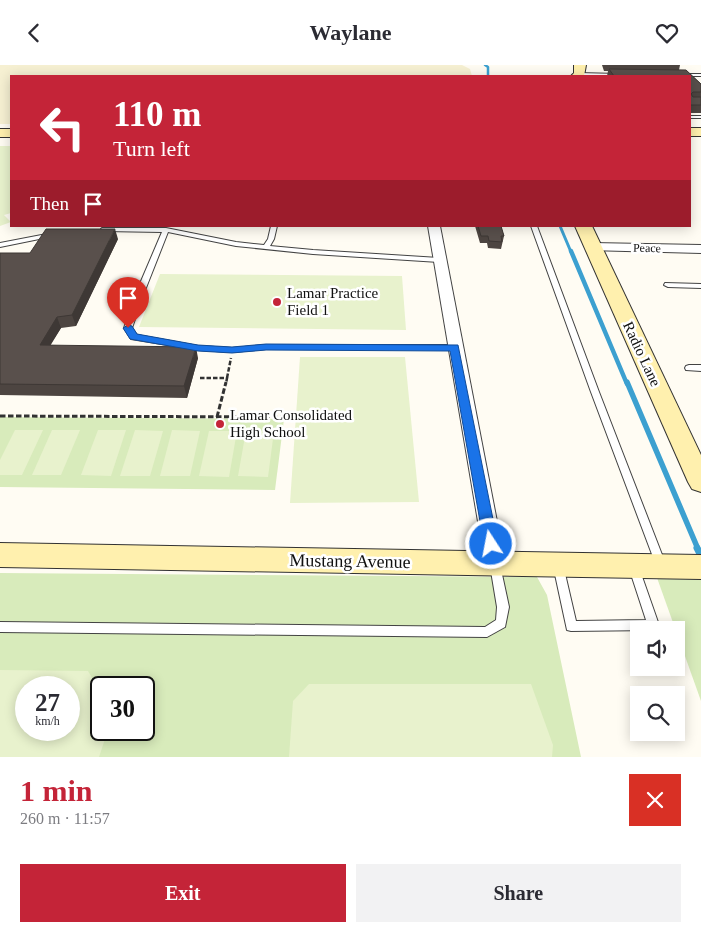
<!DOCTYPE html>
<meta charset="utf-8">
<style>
:root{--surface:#fff;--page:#f2f2f3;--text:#2b2b33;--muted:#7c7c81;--accent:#c42438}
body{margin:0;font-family:Georgia,serif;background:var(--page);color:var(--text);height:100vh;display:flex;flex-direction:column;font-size:19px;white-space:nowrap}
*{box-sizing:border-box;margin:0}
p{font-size:16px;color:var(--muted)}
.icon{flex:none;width:28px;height:28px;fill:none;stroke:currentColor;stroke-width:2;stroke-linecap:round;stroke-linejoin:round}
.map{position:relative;height:692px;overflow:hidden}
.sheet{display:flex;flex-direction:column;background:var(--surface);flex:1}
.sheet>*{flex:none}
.guide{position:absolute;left:10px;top:10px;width:681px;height:152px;border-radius:0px;box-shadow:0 2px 12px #0003;background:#c42438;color:#fff;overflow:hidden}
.controls{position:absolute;left:630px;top:556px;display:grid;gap:10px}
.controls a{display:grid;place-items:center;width:55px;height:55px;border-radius:0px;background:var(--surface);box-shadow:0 2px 12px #0003;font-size:25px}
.speed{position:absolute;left:15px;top:611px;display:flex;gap:10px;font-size:25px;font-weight:700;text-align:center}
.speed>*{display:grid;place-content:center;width:65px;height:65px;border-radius:50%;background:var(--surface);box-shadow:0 2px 12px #0003;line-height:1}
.speed small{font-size:12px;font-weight:400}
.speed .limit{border:2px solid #111;border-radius:8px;background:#fff;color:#111}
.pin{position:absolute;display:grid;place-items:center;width:42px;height:42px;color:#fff;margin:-51px -21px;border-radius:50% 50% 50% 0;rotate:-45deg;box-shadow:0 0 5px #0007}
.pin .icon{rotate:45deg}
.me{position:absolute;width:55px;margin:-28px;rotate:349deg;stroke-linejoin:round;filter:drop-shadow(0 0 4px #0008)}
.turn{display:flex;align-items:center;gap:18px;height:105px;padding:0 20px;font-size:22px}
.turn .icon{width:65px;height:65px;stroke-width:2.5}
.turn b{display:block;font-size:35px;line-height:42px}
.then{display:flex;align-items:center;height:48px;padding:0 20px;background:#0003;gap:10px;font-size:19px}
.round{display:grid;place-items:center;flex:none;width:52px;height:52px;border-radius:0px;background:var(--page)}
.summary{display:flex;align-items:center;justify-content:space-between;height:85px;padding:0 20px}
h1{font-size:30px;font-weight:600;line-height:38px;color:var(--accent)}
.button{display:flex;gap:10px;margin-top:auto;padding:10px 20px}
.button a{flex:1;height:58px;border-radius:0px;background:var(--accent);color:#fff;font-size:20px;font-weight:600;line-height:58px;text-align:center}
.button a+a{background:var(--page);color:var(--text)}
header{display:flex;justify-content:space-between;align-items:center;height:65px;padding:0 20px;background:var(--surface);font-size:22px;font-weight:600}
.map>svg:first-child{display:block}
.farmland{fill:#f6f0d2}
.green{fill:#d8ebbb;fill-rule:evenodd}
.pitch{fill:#e8f2cd;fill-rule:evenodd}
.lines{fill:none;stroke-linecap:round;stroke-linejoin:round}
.stream-far4{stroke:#3ca0d0;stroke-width:2.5}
.stream-far3{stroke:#3ca0d0;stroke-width:3}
.stream-far2{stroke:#3ca0d0;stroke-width:4.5}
.stream-far1{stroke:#3ca0d0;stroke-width:5.5}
.stream{stroke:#3ca0d0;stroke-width:7}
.lane-casing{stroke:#434343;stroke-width:2}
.street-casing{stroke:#434343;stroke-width:2}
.secondary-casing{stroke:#323232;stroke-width:2}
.path-far1{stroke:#323232;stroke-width:2.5;stroke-dasharray:4.5 2;stroke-linecap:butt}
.path{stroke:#323232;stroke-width:3;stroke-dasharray:5.5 2.5;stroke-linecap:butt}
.lane{fill:#fff;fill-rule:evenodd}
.street{fill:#fff;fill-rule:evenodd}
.secondary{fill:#fff0ae;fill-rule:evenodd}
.wall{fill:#4d4541}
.shaded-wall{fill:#3e3835}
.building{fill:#59504c;stroke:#3e3835}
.route{fill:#1a73e8;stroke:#114b97}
.poi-dot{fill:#c42438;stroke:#fff;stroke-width:2}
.labels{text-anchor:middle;stroke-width:5;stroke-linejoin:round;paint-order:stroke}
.far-street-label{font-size:12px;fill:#101010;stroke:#fff}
.poi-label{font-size:15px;fill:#101010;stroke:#fff;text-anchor:start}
.street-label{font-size:15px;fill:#101010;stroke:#fff}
.near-street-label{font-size:18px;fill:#101010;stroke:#fff}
</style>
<header><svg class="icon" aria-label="back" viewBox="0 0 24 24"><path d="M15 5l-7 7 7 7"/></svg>Waylane<svg class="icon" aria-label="heart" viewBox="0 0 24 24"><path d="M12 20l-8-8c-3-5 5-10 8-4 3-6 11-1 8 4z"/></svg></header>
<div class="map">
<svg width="701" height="692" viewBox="0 0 701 692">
<rect width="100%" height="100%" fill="#fffcf3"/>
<path class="farmland" d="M0,0H462L470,4L472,11H11V59H0Z"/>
<g class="green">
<path d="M0,352L284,354L275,425L0,422Z"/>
<path d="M0,508L537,512L547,530L581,692H0ZM26,622H69V665H26ZM101,622H144V665H101Z"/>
<path d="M656,510L701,512V636Z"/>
</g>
<g class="pitch">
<path d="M0,81H11V148L4,150L11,157L0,161Z"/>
<path d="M160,209L402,211L406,265L139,262Z"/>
<path d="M300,292H405L419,437L290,438Z"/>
<path d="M15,365H43L22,410H0V395Z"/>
<path d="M52,365H80L61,410H32Z"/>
<path d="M98,365H126L111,411L81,410Z"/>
<path d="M135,365L163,366L150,411H120Z"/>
<path d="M172,365L200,366L190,411H160Z"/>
<path d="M209,366H237L229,412L199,411Z"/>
<path d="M246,366H274L268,412L238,411Z"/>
<path d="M0,605L88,606L101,628V665H108L99,692H0ZM26,622H69V665H26Z"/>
<path d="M309,619H531L553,680L552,692H289L293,636Z"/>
</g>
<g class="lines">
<path class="stream-far4" d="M485,0L488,2V11"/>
<path class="stream-far3" d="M560,161L571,187"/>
<path class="stream-far2" d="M571,186L627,319"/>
<path class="stream-far1" d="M627,317L698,484"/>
<path class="stream" d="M697,483L699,487"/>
<defs>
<g id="lane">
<path d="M578,8L619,9L621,10L619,11L580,10Z"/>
<path d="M680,9H701V11H678Z"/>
<rect x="690" y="51" width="11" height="2"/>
<path d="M271,161H277L274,174L270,181L313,185L439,193L442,195L439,197L313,189L236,181L168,167L144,228L132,263L137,270L198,281L232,283L266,280H455L459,282L455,284H266L232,287L198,285L131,274L124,263L136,228L162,167L104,166L101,164L102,163H166L236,177L264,180L268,174Z"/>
<path d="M531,161H537L599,327L666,500L665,503L661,505L657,503L656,500L591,327Z"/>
<path d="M52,168L54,169V171L0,182V178Z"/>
<path d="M665,218L701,219V223L668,222L664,220Z"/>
<path d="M689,300H701V306L686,305L685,303L686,301Z"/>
<path d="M495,495L499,497L500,500L509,542L505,562L487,572L0,567V557L485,562L496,555L497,542L490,500L491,497Z"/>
<path d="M558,495L562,497L563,500L576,556L646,555L629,503L630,500L634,498L638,500L659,560L657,564L654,565L571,566L567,565L553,500L554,497Z"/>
</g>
<g id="street">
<path d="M428,161H440L505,498L502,504L495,506L488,504L485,498Z"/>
<path d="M592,178L701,180V188L588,185L586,182L588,179Z"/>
</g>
<g id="secondary">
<path d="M574,0H586L584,11H571L574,8Z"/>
<rect x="690" y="63" width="11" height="8"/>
<rect x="0" y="64" width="11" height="8"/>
<path d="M575,161H592L701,390V427L692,424L688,417Z"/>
<path d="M0,478L701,490V514L0,502Z"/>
</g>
</defs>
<use href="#lane" class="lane-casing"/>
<use href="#street" class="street-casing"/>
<use href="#secondary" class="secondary-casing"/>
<g class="path-far1">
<path d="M200,313H227L226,319"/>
<path d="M227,313L231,293"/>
</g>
<g class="path">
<path d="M0,351L283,352"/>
<path d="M217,352L226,317"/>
</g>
<use href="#lane" class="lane"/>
<use href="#street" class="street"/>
<use href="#secondary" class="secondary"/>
</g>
<g class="wall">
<path d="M602,0H680L679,5H686L701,19V40H690V11H607L608,6H604Z"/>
<rect x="690" y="40" width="11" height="8"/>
<path d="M475,161H501L504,171L501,184L488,183L487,178H480Z"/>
<path d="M118,174L76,261L61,263L50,280L198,293L187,333L0,330V188H30Z"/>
</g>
<g class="shaded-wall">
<path d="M115,164L118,174L76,261L72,250Z"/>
<path d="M57,252L61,263L44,291L40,280Z"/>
<path d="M196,282L198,293L187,333L184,321Z"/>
</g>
<g class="building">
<path d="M609,4L686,5L701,19V27H693L691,29L693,32H701V40H690V11H614Z"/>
<path d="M478,161H501L504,171H501L502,177L489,176L488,171H481Z"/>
<path d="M46,164H115L72,250L57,252L40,280L196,282L184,321L0,319V188H30Z"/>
</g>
<path class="route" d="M128,260L132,261L137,269L198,280L232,282L266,279L458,280L498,479L496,483L491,485L486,483L484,479L450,286L266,285L232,288L198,286L130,274L123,263Z"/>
<g class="poi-dot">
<circle cx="277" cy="237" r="5"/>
<circle cx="220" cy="359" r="5"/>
</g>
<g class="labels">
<g class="far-street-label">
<text transform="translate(647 183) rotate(1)" y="4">Peace</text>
</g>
<g class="poi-label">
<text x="287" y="233">Lamar Practice<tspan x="287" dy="17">Field 1</tspan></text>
<text x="230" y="355">Lamar Consolidated<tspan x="230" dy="17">High School</tspan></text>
</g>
<g class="street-label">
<text transform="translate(642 289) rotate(65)" y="5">Radio Lane</text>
</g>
<g class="near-street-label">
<text transform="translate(350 496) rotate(1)" y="6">Mustang Avenue</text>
</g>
</g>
</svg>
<div class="controls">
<a><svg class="icon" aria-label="sound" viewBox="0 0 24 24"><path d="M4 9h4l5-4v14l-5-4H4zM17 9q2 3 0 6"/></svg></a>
<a><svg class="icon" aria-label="search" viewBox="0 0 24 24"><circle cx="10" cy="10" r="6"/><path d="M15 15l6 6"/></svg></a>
</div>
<div class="speed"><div>27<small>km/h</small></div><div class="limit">30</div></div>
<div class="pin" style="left:128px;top:263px;background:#d93025"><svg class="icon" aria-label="arrive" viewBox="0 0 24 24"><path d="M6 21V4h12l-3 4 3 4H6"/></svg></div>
<svg class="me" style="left:491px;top:479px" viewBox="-20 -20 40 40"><circle r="17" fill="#1a73e8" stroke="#fff" stroke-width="3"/><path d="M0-11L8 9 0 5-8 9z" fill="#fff"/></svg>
<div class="guide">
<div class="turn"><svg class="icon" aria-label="left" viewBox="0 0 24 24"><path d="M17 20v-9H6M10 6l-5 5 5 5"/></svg><div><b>110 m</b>Turn left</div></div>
<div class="then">Then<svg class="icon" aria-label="arrive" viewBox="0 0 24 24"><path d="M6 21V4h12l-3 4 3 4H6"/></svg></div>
</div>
</div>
<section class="sheet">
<div class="summary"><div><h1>1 min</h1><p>260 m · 11:57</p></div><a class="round" style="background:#d93025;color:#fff"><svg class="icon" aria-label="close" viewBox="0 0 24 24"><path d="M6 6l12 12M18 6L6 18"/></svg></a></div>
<div class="button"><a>Exit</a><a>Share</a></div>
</section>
